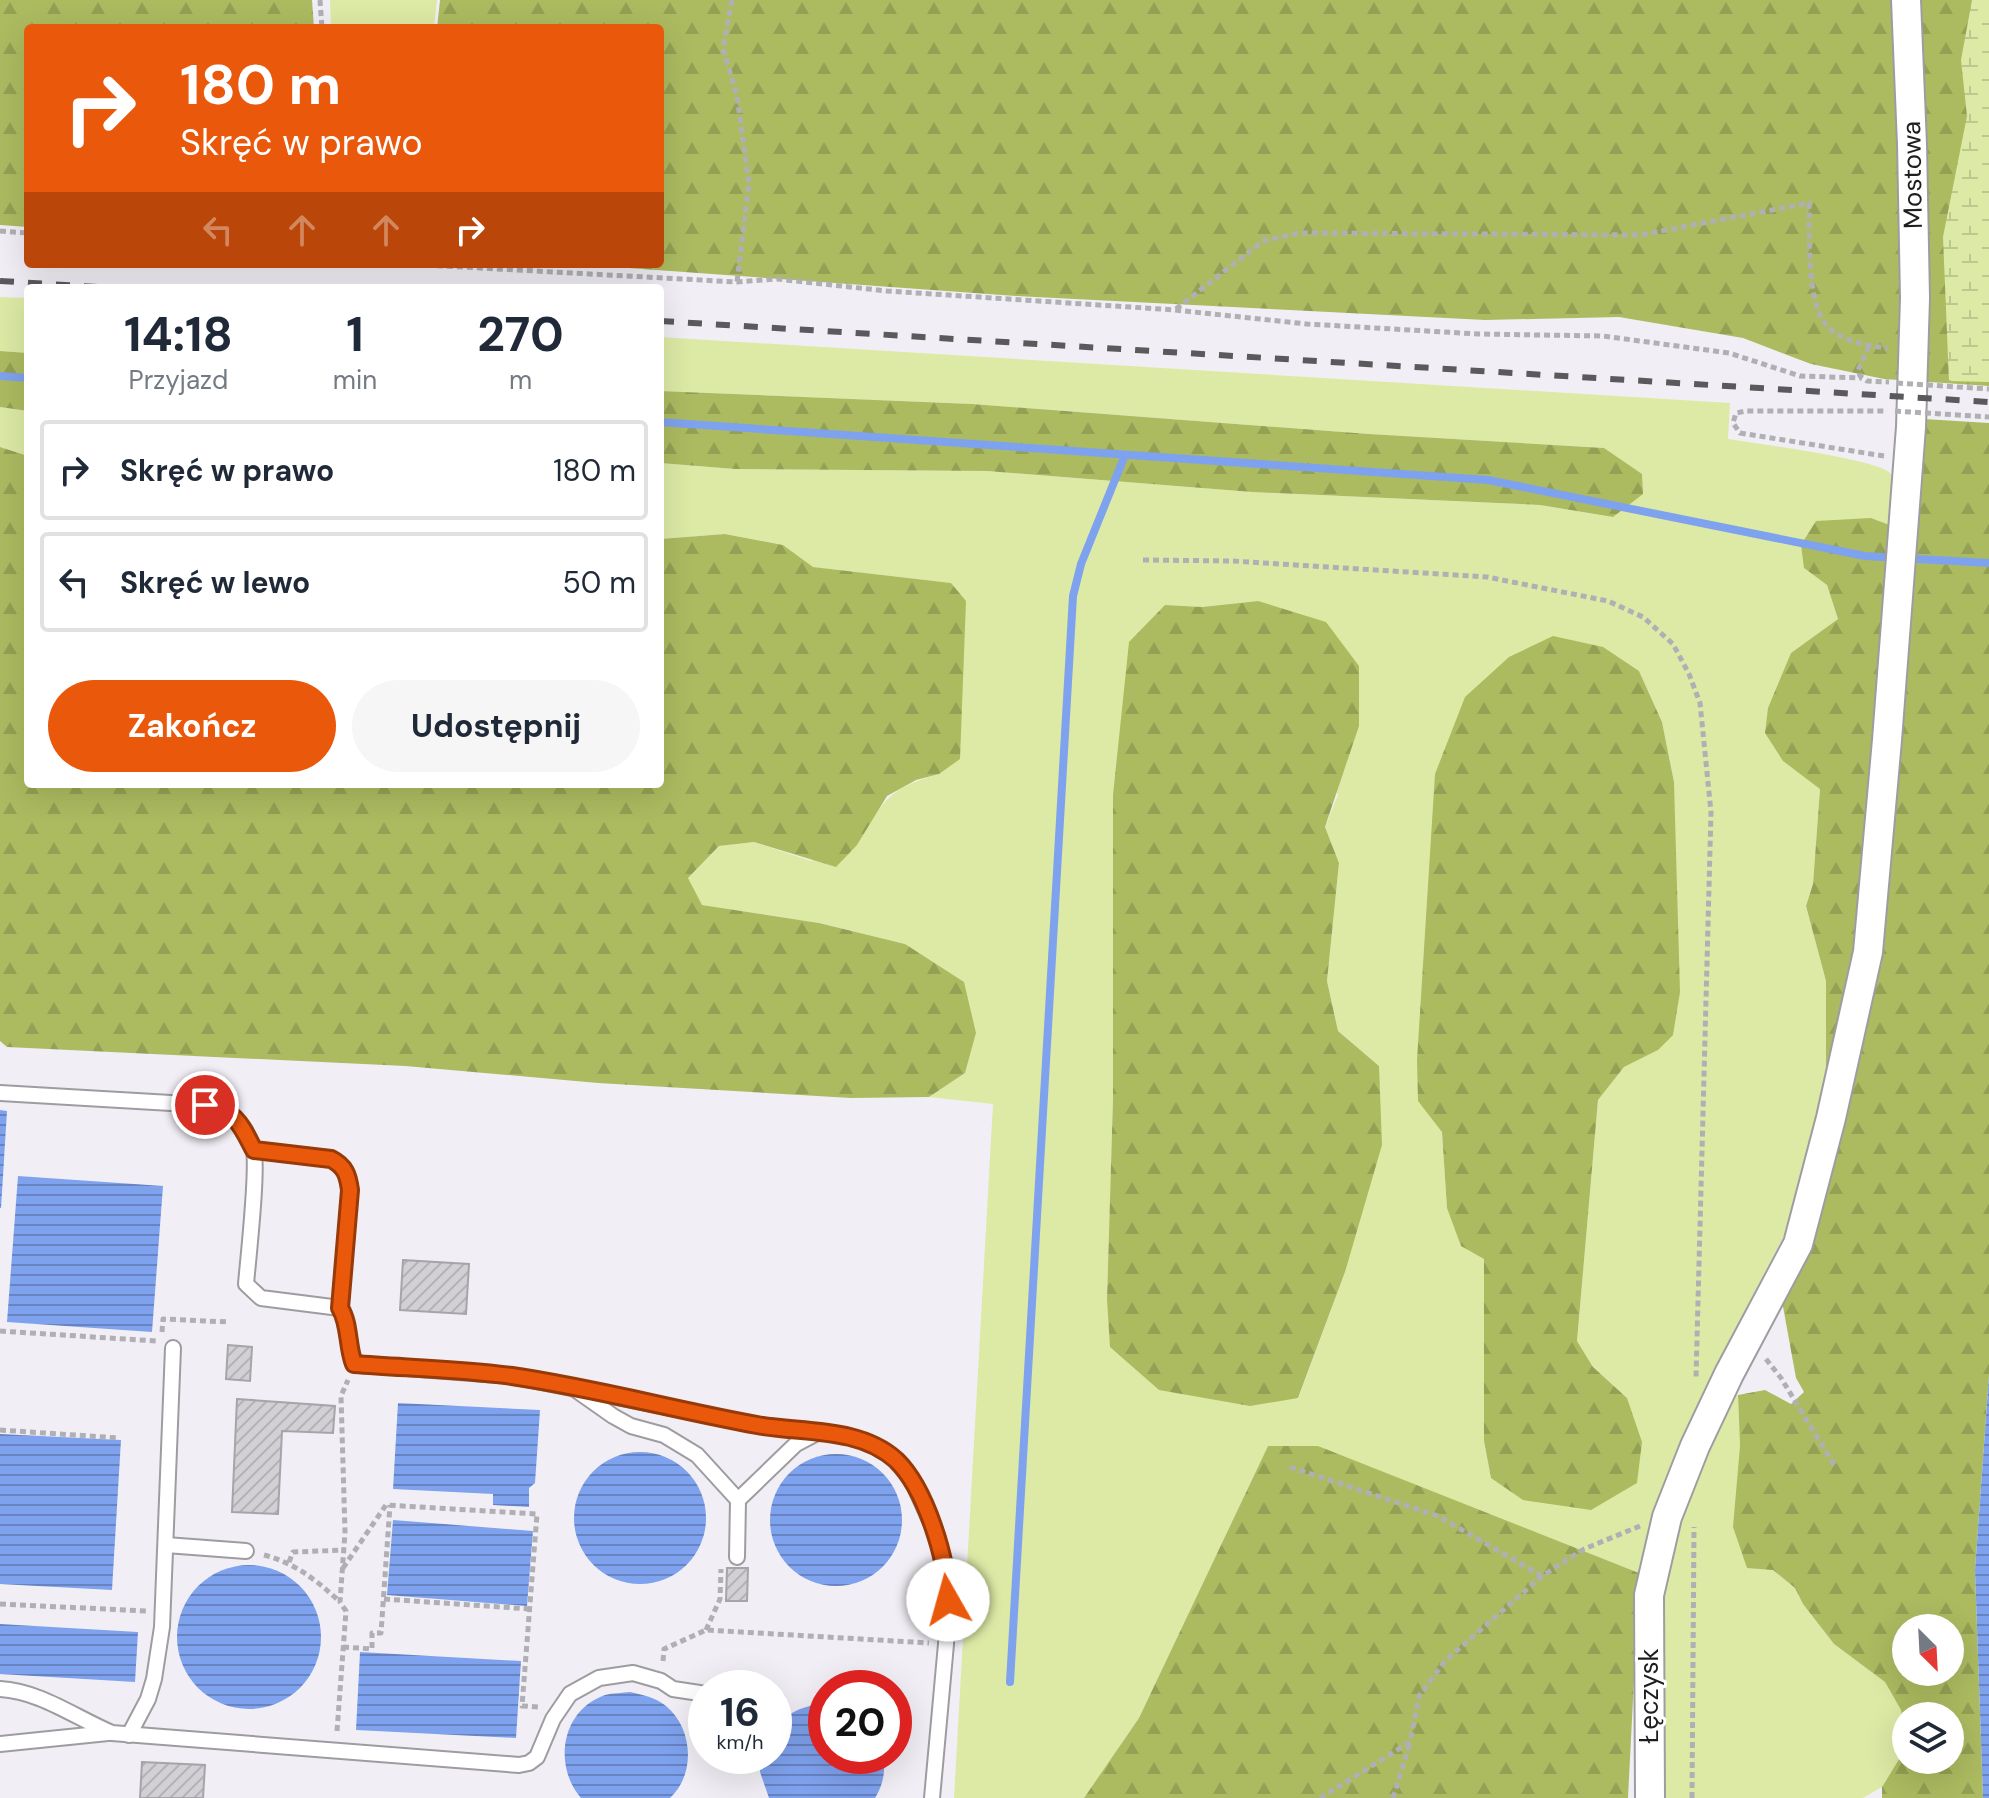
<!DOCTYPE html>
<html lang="pl">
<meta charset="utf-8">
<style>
:root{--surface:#fff;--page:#f6f6f7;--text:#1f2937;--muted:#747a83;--line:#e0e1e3;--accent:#ea580c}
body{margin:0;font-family:"DM Sans",sans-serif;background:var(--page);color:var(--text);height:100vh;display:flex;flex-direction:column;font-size:30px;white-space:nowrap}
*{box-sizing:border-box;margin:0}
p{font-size:26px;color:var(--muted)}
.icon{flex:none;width:44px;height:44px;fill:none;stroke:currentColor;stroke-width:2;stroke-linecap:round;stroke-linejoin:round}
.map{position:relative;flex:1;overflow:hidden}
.panel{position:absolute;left:24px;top:284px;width:640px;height:504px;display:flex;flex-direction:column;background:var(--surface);border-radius:8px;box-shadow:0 8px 32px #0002}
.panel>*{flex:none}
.guide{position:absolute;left:24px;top:24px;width:640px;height:244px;border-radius:8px;box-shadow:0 8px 32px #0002;background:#ea580c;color:#fff;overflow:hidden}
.needle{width:52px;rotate:156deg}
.tools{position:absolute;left:1892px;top:1614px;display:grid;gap:16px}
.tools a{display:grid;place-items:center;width:72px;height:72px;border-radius:50%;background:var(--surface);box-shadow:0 8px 32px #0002;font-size:40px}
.speed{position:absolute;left:688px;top:1670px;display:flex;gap:16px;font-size:40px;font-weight:700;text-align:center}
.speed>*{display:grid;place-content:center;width:104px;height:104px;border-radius:50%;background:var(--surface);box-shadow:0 8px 32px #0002;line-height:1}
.speed small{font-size:20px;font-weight:400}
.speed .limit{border:12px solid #d22;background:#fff;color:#111}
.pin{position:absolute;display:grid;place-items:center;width:68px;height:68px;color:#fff;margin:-34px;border:4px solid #fff;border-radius:50%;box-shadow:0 2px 8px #0007}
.me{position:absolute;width:88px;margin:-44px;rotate:353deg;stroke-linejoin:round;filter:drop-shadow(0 0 6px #0008)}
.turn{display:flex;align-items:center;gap:28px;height:168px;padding:0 24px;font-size:36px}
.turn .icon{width:104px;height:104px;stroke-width:2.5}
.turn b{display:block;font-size:56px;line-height:68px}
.lanes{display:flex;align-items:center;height:76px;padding:0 24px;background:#0003;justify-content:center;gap:40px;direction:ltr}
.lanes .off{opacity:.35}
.eta{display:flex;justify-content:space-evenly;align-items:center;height:136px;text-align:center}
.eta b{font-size:48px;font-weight:700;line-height:56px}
.action{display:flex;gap:16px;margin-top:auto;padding:16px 24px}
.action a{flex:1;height:92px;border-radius:48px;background:var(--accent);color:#fff;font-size:32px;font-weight:700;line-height:92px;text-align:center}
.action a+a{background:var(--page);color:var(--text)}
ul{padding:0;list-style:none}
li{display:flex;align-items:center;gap:24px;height:100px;margin:0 16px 12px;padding:0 8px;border:4px solid var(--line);border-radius:8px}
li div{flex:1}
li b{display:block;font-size:30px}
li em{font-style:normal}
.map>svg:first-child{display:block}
.grass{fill:#ddeaa5;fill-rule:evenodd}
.forest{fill:url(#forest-firs);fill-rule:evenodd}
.wetland{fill:url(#wetland-marsh)}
.water{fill:url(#water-rules)}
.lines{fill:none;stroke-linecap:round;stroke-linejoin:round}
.stream{stroke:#7fa2ee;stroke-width:8}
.building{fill:url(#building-hatch);stroke:#a7a4a9;stroke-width:2}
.lane-casing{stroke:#9e9ca1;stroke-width:18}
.street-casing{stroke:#9e9ca1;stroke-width:32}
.path{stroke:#b0afb4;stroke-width:5;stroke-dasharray:6 4;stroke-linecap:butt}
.lane{stroke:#fff;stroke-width:14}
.street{stroke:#fff;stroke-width:28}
.rail{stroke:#5a595c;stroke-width:6;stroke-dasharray:14 14;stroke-linecap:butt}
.path-bridge{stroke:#b0afb4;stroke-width:5;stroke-dasharray:6 4;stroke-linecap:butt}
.route-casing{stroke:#983908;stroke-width:20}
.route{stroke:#ea580c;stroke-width:14}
.labels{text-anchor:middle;stroke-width:6;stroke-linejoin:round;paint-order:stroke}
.street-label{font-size:26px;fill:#1e1d1f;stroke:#fff}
</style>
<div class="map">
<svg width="1989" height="1798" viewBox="0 0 1989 1798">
<defs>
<pattern id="forest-firs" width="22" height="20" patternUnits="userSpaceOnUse" patternTransform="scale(2)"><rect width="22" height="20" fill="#acbb60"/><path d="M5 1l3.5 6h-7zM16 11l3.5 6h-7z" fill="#94a053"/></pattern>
<pattern id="wetland-marsh" width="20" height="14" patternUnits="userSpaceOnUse" patternTransform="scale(2)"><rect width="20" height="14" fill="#ddeaa5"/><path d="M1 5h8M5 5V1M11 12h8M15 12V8" fill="none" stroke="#bdc88e"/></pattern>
<pattern id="water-rules" width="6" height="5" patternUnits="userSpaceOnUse" patternTransform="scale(2)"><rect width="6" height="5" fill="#7fa2ee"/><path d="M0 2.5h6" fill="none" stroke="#6783c0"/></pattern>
<pattern id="building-hatch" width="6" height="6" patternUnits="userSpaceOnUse" patternTransform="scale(2)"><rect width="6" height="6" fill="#d3d0d5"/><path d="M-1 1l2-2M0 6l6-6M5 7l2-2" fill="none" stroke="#b5b2b6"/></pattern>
</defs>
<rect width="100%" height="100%" fill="#f1eff5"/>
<g class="grass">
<path d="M330,0H437L434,28H331Z"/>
<path d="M0,297L28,298V353L0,351Z"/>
<path d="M660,337L1730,403L1728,439C1753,443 1879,459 1890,473C1901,488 1896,510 1895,528L1804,568L1827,585L1838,619L1791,653L1783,761L1820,788L1813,884L1806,906L1826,981V1094L1813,1166L1788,1228L1712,1373L1710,1412L1738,1395L1740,1446L1773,1570L1795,1588L1803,1604L1834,1644L1885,1682L1901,1710L1905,1750L1882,1787L1863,1798H1660L1661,1606L1668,1570L1644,1575L1318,1447L1268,1446L1139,1718L1084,1798H954L993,1104L929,1097L965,1073L976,1033L905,944L819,923L701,905L688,878L719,846L754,842L811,861L857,845C884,801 886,789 939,774L950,583L812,567L783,545L725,534L660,539V463L735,469L987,471L1252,492L1540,505L1612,517L1604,448L1369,434L972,404L660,391ZM1258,601L1338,795L1325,827L1339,863L1327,981L1338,1031L1379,1066L1345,1272L1298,1399L1107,1299L1113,1098L1165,605L1202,607ZM1639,671L1662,722L1674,782L1658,1050L1624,1067L1598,1100L1577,1341L1593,1367L1627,1398L1491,1478L1484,1441V1259L1447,1208L1442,1132Z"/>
<path d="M0,407L28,411V456L0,447Z"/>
</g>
<g class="forest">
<path d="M0,0H312L314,28H28V227L0,225Z"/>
<path d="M440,0H1989V386L1884,379L1811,364L1743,338L1619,317L1485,320L1016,296L573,264H660V28H437Z"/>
<path d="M0,351L28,353V411L0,407Z"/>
<path d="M660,391L972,404L1369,434L1604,448L1642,474L1643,494L1613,517L1540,505L1252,492L987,471L735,469L660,463Z"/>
<path d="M1924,419L1989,423V1375L1975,1570L1983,1798H1882V1787L1906,1748L1901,1710L1885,1682L1834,1644L1803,1604L1795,1588L1773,1570L1747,1568L1733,1527L1740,1446L1738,1395L1765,1390L1791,1404L1804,1392L1796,1378L1782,1301L1788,1228L1813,1166L1826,1094V981L1806,906L1813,884L1820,789L1783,761L1765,733L1768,708L1791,653L1838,619L1827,585L1804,568L1801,545L1816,521L1871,518L1897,528ZM1906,1628H1950V1672H1906ZM1906,1716H1950V1760H1906Z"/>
<path d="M0,447L28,456V784H660V539L725,534L783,545L813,567L951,583L966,601L960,759L939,774L916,780L887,796L857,845L836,867L754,842L719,846L688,878L702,905L819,923L905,944L964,982L976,1033L965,1073L929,1097L851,1098L598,1083L405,1066L7,1047L0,1041Z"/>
<path d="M1258,601L1326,622L1359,666V726L1325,827L1339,863L1327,981L1338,1031L1379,1066L1382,1145L1345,1272L1298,1398L1250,1406L1159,1390L1110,1347L1107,1299L1113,1098V795L1129,642L1165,605L1202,607Z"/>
<path d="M1553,636L1603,647L1639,671L1662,722L1674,782L1680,992L1673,1035L1658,1050L1624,1067L1598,1100L1577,1341L1593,1367L1627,1398L1642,1442L1637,1483L1591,1510L1523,1500L1491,1478L1484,1441V1259L1461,1246L1447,1208L1442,1132L1418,1101L1417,1060L1435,774L1465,697L1509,657Z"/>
<path d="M1268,1446H1318L1644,1575L1638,1601L1628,1798H1084L1139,1718Z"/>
</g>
<path class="wetland" d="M1972,0H1989V382L1949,381L1943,237L1967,116L1961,60Z"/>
<g class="water">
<path d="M0,1110L7,1111L1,1208H0Z"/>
<path d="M18,1176L163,1186L152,1332L7,1322Z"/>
<path d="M1989,1375V1798H1983L1975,1570Z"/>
<path d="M398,1403L540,1410L535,1483L529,1488V1507L493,1505V1494L393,1489Z"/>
<path d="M0,1434L121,1440L112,1590L0,1584Z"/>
<circle cx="640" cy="1518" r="66"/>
<circle cx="836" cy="1520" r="66"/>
<path d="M393,1520L533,1531L527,1606L387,1595Z"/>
<circle cx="249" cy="1637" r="72"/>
<path d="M0,1624L138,1632L135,1682L0,1674Z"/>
<path d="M360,1652L521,1661L516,1738L356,1730Z"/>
<path d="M630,1692C643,1695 655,1697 666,1706C693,1728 696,1774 670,1798H581C553,1766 561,1710 605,1695C613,1693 622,1693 630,1692Z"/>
<path d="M826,1703V1756H883C886,1771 883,1785 875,1798H769L760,1772V1756H774V1726C791,1711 803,1706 826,1703Z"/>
</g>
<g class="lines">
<g class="stream">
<path d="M0,376L28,378"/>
<path d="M660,422L1488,480L1865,556L1989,563"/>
<path d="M1010,1682L1073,596L1081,564L1125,455"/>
</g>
</g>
<g class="building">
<path d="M403,1260L469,1264L466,1314L400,1310Z"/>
<path d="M228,1345L252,1347L250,1381L226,1379Z"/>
<path d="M237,1399L335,1406L333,1433L282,1431L278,1514L232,1512Z"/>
<path d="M727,1568H748L747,1601H726Z"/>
<path d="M142,1762L205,1765L203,1798H140Z"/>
</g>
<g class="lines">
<defs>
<g id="lane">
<path d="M0,1093L205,1105C231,1110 243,1121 253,1147C259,1163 248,1260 246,1284L261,1298L340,1308C350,1324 348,1346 354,1364L511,1376L757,1425L849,1436L874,1446L895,1459L911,1478L937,1536L948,1579L946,1644L932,1798"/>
<path d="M254,1150L331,1159C345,1166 348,1175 350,1190L340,1308"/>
<path d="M576,1390L613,1416L631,1426L664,1435L697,1455L738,1500"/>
<path d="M166,1545L246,1551"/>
<path d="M737,1557L738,1500L796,1444L817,1433"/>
<path d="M0,1689C40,1691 76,1718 112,1733L519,1765L529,1763L537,1757L553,1719L570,1694L599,1678L633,1673L661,1681L673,1689L706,1694"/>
<path d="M774,1700H777"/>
<path d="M129,1735L148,1699L154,1679L162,1627L173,1348"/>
<path d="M0,1744L108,1733"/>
</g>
<path id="street" d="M1650,1798L1649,1595L1667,1517L1695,1446L1729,1374L1798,1244L1831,1118L1868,952L1887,740L1911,427L1915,298L1912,144L1906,0"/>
</defs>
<use href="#lane" class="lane-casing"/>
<use href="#street" class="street-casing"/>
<g class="path">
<path d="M320,0L322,28"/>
<path d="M732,0L723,49L737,96L749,183L737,282"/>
<path d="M0,231L28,233"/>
<path d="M407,264L737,282L777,279L887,291L1175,310L1307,324L1479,334L1603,336L1729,353L1800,376L1862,378"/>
<path d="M1176,309L1263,241L1299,233L1640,235L1809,203C1810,233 1805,308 1830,329C1847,342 1867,346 1888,348"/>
<path d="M1869,346L1858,370L1860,376L1867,381L1889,382"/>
<path d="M1884,456L1740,433L1733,423L1736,413L1746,411H1886"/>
<path d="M1143,560L1233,561L1487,577L1608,601L1643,617L1673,644L1689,674L1700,703L1711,812L1696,1377"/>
<path d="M0,1331L156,1341"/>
<path d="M162,1332L163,1319L229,1322"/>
<path d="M1766,1359L1781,1378L1836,1468"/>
<path d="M0,1430L119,1438"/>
<path d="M1290,1467L1438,1516L1542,1576"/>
<path d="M264,1555C295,1563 316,1580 339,1601"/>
<path d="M289,1562L293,1552L345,1550"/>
<path d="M343,1568L386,1505L537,1514L522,1706L538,1707"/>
<path d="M384,1599L530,1609"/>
<path d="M0,1604L146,1611"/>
<path d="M706,1630L720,1599L721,1569"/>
<path d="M343,1647L372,1649V1633H381L390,1505"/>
<path d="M663,1661L664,1649L706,1630L929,1643"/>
<path d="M337,1731L346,1611L340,1602L345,1532L341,1396L348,1380"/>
<path d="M1320,1798L1410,1742L1419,1696L1445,1661L1542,1576L1584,1549L1640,1526"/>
<path d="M1393,1798L1410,1743"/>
<path d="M1692,1798L1694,1527"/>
</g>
<use href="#lane" class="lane"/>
<use href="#street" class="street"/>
<g class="rail">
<path d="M0,281L113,288"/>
<path d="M660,321L1989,402"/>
</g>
<g class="path-bridge">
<path d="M1897,383L1989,389"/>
<path d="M1895,411L1989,417"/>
</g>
</g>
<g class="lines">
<defs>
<path id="route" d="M205,1105C236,1111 240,1123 254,1150L331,1159C345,1166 348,1175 350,1190L340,1308C350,1324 347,1346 354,1364C406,1368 460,1369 512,1376C594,1388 675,1410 757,1425C802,1433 860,1427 896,1460C926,1489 947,1559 948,1600"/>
</defs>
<use href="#route" class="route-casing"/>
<use href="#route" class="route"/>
</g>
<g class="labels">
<g class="street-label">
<text transform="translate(1912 175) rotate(-91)" y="9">Mostowa</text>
<text transform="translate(1649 1696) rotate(-90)" y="9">Łęczysk</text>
</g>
</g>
</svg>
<div class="tools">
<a><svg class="needle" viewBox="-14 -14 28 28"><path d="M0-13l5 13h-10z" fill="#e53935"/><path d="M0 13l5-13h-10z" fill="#747a83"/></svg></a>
<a><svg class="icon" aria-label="layers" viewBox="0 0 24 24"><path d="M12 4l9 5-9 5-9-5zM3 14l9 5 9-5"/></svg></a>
</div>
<div class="speed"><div>16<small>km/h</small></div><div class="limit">20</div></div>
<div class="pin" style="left:205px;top:1105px;background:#d93025"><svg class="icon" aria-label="arrive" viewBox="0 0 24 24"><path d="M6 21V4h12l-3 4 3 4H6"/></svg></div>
<svg class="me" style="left:948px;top:1600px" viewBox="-20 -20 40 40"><circle r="19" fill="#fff"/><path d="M0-13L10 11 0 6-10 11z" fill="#ea580c"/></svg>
<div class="guide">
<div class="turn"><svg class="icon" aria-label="right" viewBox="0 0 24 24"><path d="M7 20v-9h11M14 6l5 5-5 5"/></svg><div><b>180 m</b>Skręć w prawo</div></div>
<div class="lanes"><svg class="icon off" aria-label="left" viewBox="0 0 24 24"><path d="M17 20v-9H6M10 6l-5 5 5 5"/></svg><svg class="icon off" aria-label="ahead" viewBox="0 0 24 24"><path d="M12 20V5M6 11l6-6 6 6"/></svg><svg class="icon off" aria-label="ahead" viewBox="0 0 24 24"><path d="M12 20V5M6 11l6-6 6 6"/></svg><svg class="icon" aria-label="right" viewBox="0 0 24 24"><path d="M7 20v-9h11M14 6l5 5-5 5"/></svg></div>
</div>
<section class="panel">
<div class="eta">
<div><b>14:18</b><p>Przyjazd</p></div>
<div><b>1</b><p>min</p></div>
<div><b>270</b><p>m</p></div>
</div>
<ul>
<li><svg class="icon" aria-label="right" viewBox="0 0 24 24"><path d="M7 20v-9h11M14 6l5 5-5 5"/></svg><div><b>Skręć w prawo</b></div><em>180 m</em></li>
<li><svg class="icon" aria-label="left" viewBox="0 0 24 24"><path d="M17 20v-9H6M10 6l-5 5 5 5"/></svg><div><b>Skręć w lewo</b></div><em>50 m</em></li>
</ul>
<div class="action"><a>Zakończ</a><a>Udostępnij</a></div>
</section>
</div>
